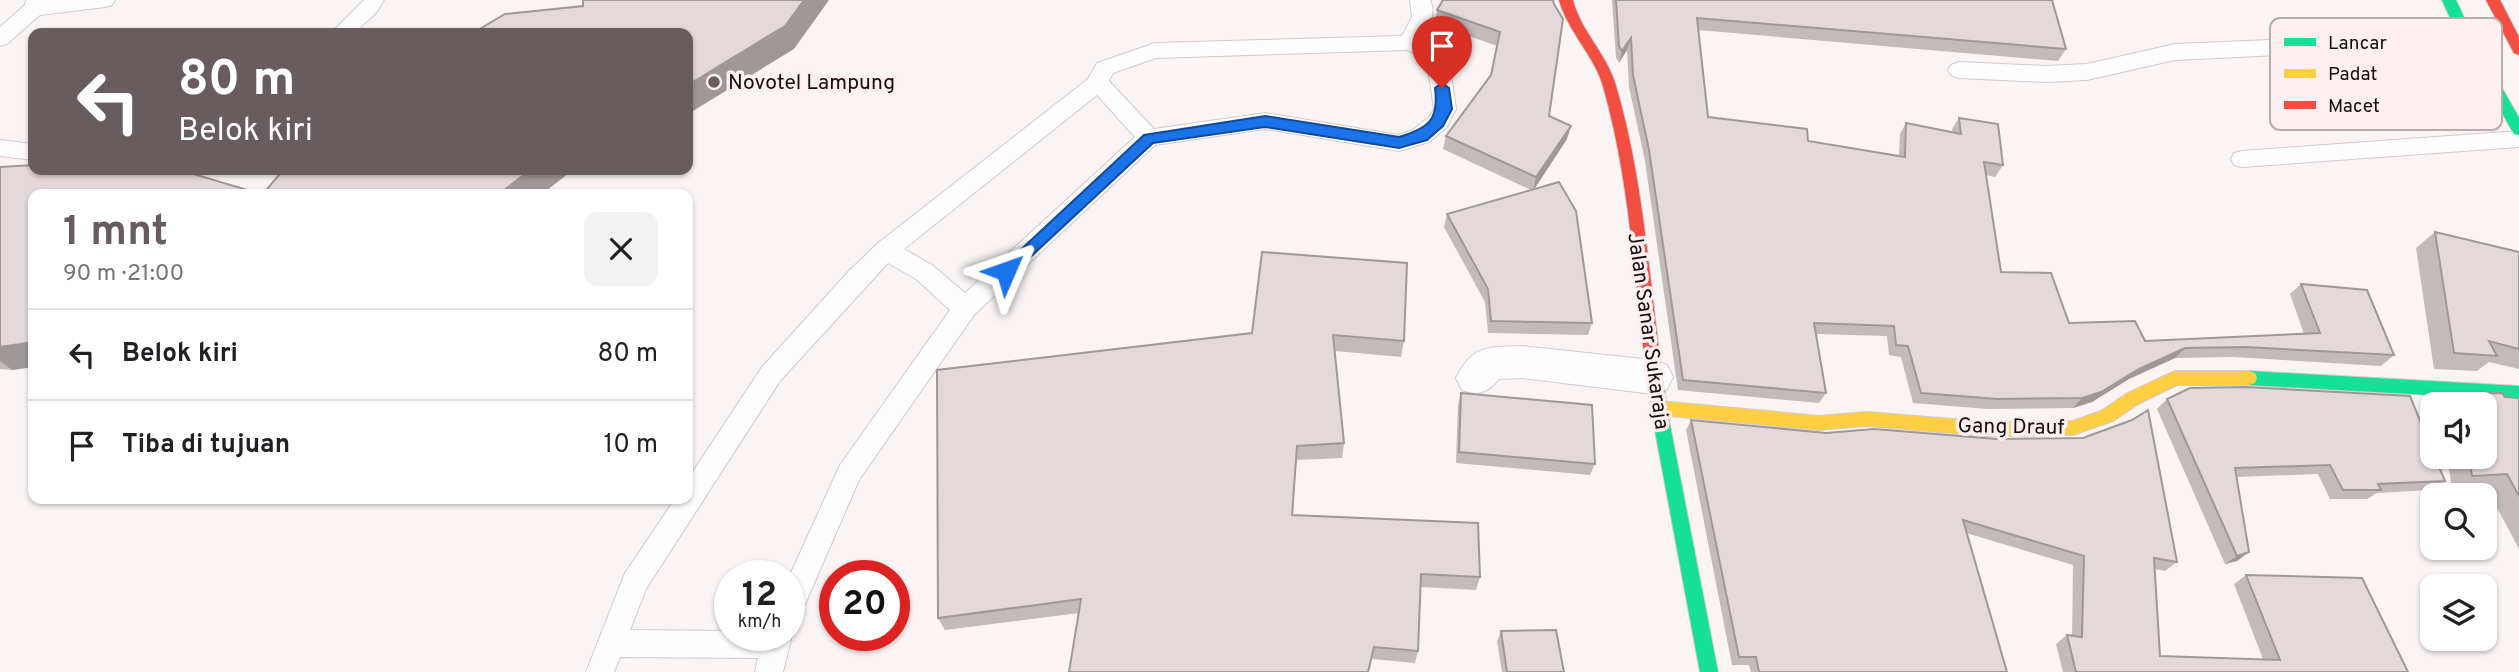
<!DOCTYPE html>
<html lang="id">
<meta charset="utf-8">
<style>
:root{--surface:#fff;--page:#f2f2f2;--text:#202124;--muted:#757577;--line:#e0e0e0;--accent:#675d5f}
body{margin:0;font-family:Overpass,sans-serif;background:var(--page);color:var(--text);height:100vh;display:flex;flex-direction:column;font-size:26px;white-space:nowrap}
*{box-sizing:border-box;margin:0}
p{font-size:23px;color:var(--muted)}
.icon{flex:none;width:38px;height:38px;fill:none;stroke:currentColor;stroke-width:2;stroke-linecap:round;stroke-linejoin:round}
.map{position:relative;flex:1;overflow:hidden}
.side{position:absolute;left:28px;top:189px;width:665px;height:315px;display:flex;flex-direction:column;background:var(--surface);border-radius:14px;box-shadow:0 2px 5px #0004}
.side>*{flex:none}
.banner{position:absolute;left:28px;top:28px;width:665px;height:147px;border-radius:14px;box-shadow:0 2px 5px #0004;background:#675d5f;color:#fff;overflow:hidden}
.buttons{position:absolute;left:2420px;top:392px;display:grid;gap:14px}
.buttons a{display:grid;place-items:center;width:77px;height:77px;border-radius:14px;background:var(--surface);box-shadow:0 2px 5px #0004;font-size:35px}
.speed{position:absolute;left:714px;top:560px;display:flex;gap:14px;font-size:35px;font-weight:700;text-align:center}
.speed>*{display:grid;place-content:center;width:91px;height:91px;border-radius:50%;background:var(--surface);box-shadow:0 2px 5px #0004;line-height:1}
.speed small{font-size:18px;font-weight:400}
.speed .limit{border:10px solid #d22;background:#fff;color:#111}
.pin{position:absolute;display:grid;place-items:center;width:60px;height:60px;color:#fff;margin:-72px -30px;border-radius:50% 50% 50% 0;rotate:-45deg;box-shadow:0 0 7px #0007}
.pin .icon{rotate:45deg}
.me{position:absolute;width:77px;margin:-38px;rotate:47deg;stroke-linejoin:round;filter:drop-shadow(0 0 5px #0008)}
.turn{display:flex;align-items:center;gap:24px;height:147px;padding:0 35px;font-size:32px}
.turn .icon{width:91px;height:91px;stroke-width:2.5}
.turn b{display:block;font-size:49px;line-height:60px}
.round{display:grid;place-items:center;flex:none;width:74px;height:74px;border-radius:14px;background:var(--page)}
.head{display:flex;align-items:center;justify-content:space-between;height:119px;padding:0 35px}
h1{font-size:42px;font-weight:700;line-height:52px;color:var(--accent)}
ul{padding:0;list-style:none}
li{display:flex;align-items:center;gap:21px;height:91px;padding:0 35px;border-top:2px solid var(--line)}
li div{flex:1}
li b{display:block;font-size:26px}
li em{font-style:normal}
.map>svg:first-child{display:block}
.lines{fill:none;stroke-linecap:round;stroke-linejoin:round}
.lane-casing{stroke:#d2cacb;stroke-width:2}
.street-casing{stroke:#d2cacb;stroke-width:2}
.fast-casing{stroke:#d2cacb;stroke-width:2}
.slow-casing{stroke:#d2cacb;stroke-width:2}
.jam-casing{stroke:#d2cacb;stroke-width:2}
.lane{fill:#fefdfd;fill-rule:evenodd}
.street{fill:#fefdfd;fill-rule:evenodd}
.fast{fill:#16e098;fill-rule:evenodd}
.slow{fill:#ffcf43;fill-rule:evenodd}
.jam{fill:#f24e42;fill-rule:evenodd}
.wall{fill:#c3bbbb}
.shaded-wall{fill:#9f9899}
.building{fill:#e3d9da;stroke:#9f9899;stroke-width:2}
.route{fill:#1a73e8;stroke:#114b97;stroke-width:2}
.poi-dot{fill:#675d5f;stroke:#fef0f2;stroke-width:2.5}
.labels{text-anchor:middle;stroke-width:7;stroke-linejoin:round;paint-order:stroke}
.poi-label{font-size:21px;fill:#180c0f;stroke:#fef0f2;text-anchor:start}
.street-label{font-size:21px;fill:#180c0f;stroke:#fef0f2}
.key{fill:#fef0f2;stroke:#b9acae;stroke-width:2}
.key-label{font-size:19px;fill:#180c0f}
</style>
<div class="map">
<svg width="2519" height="672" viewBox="0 0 2519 672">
<rect width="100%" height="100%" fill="#faf4f4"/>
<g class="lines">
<defs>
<g id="lane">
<path d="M26,0H115L112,5L105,7L40,15L7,44L0,46V27L25,5Z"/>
<path d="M364,0H384L376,13L354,33H331Z"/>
<path d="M1410,0H1430C1437,15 1428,27 1421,40L1437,46L1450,68L1456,109L1446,128L1429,142L1399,151L1265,129L1155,145L974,315L859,480L799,618L789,622V577L840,465L950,310L916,279L888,263L780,381L646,589L630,630L730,631V635H789V629L792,635L783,672H755L758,658L620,657L614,672H586L625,573L675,499H688V479L762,367L848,272L878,243L1088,79L1097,63L1155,43L1402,36L1412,17ZM1407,50L1422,56L1428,68L1434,109L1430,116L1413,130L1399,135L1265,113L1154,129L1109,81L1113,73L1156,58ZM1097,95L1135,137L965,293L932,265L904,249Z"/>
<path d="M2465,28L2472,30L2475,35L2472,40L2465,42L2419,48L2175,60L2087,80L2046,82L1959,78L1951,75L1948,70L1951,65L1959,62L2046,66L2087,64L2175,44L2419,34Z"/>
<path d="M2519,131V147L2242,167L2234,165L2231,159L2234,153L2242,151Z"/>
<path d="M0,140L33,144V160L0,156Z"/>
</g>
<path id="street" d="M1521,346L1653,360L1667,365L1673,377L1667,389L1653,394L1521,378L1499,379C1487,393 1479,396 1462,390L1456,378C1472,345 1488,347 1521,346Z"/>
<g id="fast">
<path d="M2442,0H2456L2472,35L2519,118V135L2514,134L2458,35Z"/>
<path d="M2249,371L2519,386V400L2249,385L2243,383L2241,378L2243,373Z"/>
<path d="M1661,413L1667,415L1669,420L1718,672H1700L1653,420L1655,415Z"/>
</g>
<path id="slow" d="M2175,371H2249L2255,373L2257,378L2255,383L2249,385H2177L2138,404L2113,421L2073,435L1988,436L1867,426L1819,430L1659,415L1653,413L1651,408L1653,403L1659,401L1819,416L1867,412L1988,422L2073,421L2101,411L2126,394Z"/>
<g id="jam">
<path d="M1559,0H1573C1581,32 1607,54 1616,86C1648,194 1650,309 1669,420L1667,425L1661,427L1655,425L1653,420C1635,309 1634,194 1603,86C1594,55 1568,32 1559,0Z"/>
<path d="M2486,0H2500L2519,37V55L2514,53Z"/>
</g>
</defs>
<use href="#lane" class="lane-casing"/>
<use href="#street" class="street-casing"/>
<use href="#fast" class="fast-casing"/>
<use href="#slow" class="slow-casing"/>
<use href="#jam" class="jam-casing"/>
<use href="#lane" class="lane"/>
<use href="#street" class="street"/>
<use href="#fast" class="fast"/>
<use href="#slow" class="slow"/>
<use href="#jam" class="jam"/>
</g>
<g class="wall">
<path d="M1553,0L1549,116L1567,139L1534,189L1592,323L1588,335L1488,333L1485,302L1444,227L1447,214L1531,190L1443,149L1446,136L1491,75L1497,46L1435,24L1437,10Z"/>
<path d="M1612,0H2052L2066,49L2058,61L1698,30L1708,117L1808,141L1899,156L1900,134L1906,123L1953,132L1952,129L1959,118L2003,165L1995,177L1986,175L2001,272L2069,323L2145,341L2304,334L2290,294L2301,284L2394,355L2381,366L2234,357L2175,358L2129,379L2092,402L2073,408L1988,409L1913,403L1901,357L1889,355L1887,336L1816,334L1826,393L1819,403L1678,390L1645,161L1629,87L1627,50L1619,63L1616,58Z"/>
<path d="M0,167L33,194V367L12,370L0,369Z"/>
<path d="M2435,232L2519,252V369L2489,362L2477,371L2434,369L2416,248Z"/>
<path d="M1262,252L1404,341L1401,357L1335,351L1344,443L1342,458L1296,460L1293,515L1480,577L1476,590L1421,587L1418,651L1415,663L1372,659L1079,613L945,630L938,618L1252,333Z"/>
<path d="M1461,393L1595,464L1590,475L1456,463L1458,405Z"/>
<path d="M2459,394L2519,398V549L2486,487L2452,489L2447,457H2485V404H2444Z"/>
<path d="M2167,399L2445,481L2431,490L2377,493L2367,499H2330L2318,474L2237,477L2249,552L2237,561L2225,564L2157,409Z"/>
<path d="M1691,420L2177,562L2165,571L2155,569L2160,656L2263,659L2234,584L2246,575L2408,672H2063L2056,644L2067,635L2072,636L2073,565L1966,533L2007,672H1751L1749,665H1732L1686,430Z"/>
<path d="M1501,631L1564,672H1502L1497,641Z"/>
</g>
<g class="shaded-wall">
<path d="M804,0H829L794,49L688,114V85Z"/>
<path d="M1631,38L1627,50L1619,63L1622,51Z"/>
<path d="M1571,126L1567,139L1533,191L1536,177Z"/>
<path d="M530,170H573L542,194H499Z"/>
<path d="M33,342V367L12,370L0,361V347Z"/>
<path d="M2185,348L2175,358L2129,379L2092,402L2073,408L2082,398L2139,369Z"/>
<path d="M2249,552L2237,561L2225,564L2237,556Z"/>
</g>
<g class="building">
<path d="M583,0H804L785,26L688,85V33H473L505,14L583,6Z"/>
<path d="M1443,0H1553L1554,4L1563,19L1549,116L1571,126L1536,177L1446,136L1491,75L1500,32L1437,10Z"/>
<path d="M1616,0H2052L2066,49L1697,18L1708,117L1807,129L1808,141L1905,157L1906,123L1961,134L1959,118L1998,124L2003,165L1984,162L2001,272L2051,273L2069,323L2135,321L2145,341L2320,333L2301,284L2367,290L2394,355L2245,347L2185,348L2139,369L2101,392L2082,398L1997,399L1921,393L1908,346L1896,345L1894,326L1814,323L1826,393L1683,380L1649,150L1633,75L1631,38L1622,51L1619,46Z"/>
<path d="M33,165V170H180L261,194H33V342L0,347V167Z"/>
<path d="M283,170H530L499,194H263Z"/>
<path d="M1559,182L1576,211L1592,323L1491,321L1488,289L1447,214Z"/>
<path d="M2435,232L2519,252V349L2489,341L2497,356L2454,353Z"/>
<path d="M1262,252L1407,263L1404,341L1333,335L1344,443L1297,446L1292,515L1478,523L1480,577L1421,574L1418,651L1374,647L1368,672H1069L1081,599L938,618L937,370L1252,333Z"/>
<path d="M2245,387L2410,396L2432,450V457H2435L2445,481L2378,484L2381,490H2343L2330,465L2235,468L2249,552L2237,556L2167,399L2190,388Z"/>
<path d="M1461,393L1592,405L1595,464L1459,452Z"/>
<path d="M2502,393L2505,397L2519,398V496L2507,474L2472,476L2469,457H2485V404H2461L2459,394Z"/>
<path d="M2148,410L2177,562L2154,558L2160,656L2280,660L2246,575L2362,578L2408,672H2076L2067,635L2082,637L2084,556L1963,520L2007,672H1759L1756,657H1739L1691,420L1826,433L1874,429L1997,439L2083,438L2132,420Z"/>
<path d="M1556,630L1564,672H1507L1501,631Z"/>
</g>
<path class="route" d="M1442,83L1449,88L1452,109L1443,126L1427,140L1399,148L1265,127L1153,143L1011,275L1006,277L998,271L1144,135L1265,116L1399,137C1429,128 1439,120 1435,88Z"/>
<circle class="poi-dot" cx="714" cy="82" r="7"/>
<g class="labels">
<g class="poi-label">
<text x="728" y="89">Novotel Lampung</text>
</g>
<g class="street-label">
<text transform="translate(1649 331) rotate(82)" y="7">Jalan Sanar Sukaraja</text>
<text transform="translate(2011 426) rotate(1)" y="7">Gang Drauf</text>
</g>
</g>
<rect x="2270" y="18" width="232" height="112" rx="10" class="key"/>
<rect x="2284" y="38" width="32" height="8" fill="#16e098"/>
<rect x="2284" y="69" width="32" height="9" fill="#ffcf43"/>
<rect x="2284" y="101" width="32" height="8" fill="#f24e42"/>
<g class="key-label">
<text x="2328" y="49">Lancar</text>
<text x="2328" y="80">Padat</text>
<text x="2328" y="112">Macet</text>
</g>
</svg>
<div class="buttons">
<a><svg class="icon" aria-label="sound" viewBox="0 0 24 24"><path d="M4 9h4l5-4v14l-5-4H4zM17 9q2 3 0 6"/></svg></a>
<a><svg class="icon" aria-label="search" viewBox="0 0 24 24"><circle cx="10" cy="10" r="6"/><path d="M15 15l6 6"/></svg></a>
<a><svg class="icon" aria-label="layers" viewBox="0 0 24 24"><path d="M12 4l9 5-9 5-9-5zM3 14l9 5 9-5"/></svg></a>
</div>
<div class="speed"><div>12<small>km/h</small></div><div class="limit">20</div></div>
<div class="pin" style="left:1442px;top:88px;background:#d93025"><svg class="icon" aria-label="arrive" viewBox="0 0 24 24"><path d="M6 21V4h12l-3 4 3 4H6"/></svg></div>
<svg class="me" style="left:1006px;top:271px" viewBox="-20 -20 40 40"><path d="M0-17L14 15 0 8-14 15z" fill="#1a73e8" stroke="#fff" stroke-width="4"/></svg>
<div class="banner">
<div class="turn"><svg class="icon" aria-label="left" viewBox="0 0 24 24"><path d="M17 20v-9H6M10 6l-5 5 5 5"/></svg><div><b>80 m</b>Belok kiri</div></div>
</div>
<section class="side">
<div class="head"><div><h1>1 mnt</h1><p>90 m · 21:00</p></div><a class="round"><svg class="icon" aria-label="close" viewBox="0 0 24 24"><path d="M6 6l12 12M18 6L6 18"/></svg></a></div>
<ul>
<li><svg class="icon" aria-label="left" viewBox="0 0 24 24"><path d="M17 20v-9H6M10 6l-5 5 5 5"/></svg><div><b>Belok kiri</b></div><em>80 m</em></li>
<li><svg class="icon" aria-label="arrive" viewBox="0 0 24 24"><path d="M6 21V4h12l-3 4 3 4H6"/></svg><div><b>Tiba di tujuan</b></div><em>10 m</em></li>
</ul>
</section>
</div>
